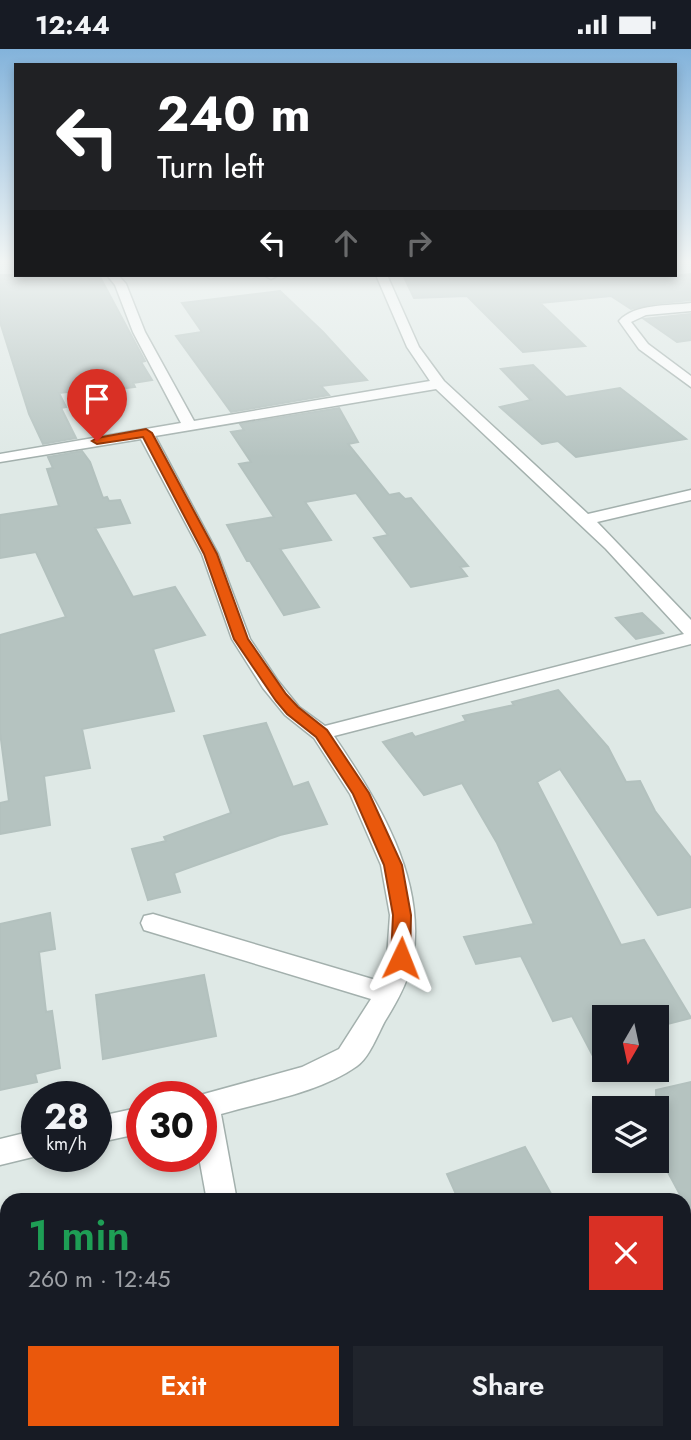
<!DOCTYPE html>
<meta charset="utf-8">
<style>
:root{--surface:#171b24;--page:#20242c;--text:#f1f3f6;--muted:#9ea1a6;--accent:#ea580c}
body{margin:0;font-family:Jost,sans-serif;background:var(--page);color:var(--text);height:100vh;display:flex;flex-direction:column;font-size:26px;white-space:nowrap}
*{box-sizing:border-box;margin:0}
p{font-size:23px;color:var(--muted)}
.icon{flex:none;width:38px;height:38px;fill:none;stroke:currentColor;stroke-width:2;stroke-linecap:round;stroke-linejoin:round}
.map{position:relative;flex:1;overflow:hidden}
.panel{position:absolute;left:0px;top:1144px;width:691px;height:247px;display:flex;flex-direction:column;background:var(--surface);border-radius:21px 21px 0 0;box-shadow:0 4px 10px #0003}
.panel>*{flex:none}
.hud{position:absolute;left:14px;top:14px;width:663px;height:214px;border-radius:0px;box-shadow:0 4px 10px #0003;background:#202124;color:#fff;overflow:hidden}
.needle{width:46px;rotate:189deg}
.fabs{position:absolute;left:592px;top:956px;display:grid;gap:14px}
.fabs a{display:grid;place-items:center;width:77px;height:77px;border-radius:0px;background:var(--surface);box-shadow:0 4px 10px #0003;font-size:35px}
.speed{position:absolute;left:21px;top:1032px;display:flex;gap:14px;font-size:35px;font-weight:700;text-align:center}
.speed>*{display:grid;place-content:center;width:91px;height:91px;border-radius:50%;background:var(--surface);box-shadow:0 4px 10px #0003;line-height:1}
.speed small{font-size:18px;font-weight:400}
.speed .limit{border:10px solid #d22;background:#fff;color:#111}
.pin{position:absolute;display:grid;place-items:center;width:60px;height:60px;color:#fff;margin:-72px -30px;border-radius:50% 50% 50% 0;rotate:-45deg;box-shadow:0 0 7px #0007}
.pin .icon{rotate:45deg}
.me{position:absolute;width:77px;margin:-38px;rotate:2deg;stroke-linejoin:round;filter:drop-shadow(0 0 5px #0008)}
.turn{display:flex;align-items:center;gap:24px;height:147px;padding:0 28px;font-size:32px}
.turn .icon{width:91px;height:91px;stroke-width:2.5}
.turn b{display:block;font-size:49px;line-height:60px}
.lanes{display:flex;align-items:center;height:66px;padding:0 28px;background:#0003;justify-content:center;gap:35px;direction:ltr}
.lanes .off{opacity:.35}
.round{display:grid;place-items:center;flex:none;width:74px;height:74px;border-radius:0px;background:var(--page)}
.summary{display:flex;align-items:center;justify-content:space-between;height:119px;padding:0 28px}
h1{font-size:42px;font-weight:600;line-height:52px;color:#1e9e55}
.primary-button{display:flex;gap:14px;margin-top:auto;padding:14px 28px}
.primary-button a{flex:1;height:80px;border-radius:0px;background:var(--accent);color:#fff;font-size:28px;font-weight:600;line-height:80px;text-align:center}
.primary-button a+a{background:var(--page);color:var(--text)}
.status{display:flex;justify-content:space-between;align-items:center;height:49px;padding:0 35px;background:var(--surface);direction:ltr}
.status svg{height:19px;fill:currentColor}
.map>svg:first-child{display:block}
.building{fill:#b5c3c0;stroke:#b3c1be;stroke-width:2}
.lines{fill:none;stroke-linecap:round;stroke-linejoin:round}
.minor-casing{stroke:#a3b0ad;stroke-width:3}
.minor{fill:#fff;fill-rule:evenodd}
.route{fill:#ea580c;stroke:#983908;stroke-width:2}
</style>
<div class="status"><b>12:44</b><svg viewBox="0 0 49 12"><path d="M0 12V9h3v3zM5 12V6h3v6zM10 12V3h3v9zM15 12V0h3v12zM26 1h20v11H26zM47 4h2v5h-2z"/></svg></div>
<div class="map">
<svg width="691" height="1391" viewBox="0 0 691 1391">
<rect width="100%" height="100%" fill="#dfe9e6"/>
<g class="building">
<path d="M691,225V251L652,255L631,260L611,247L540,254L585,297L523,303L467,247L414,249L403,226H655V229Z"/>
<path d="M0,226H99L145,312L141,313L152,331L133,334L135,338L111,341L108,338L59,344L66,358L61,359L76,389L43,395L29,365L0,273Z"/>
<path d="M280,242L323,283L367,331L321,337L329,346L231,363L176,287L202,283L182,254Z"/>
<path d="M691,265V291L677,293L644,270Z"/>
<path d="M533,316L566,348L620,339L686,390L576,408L558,392L542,395L500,358L531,351L501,320Z"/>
<path d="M339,359L358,393L348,395L389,446L399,444L405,450L411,449L468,517L460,518L467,527L411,538L374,489L388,486L356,444L305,453L331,491L280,500L319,558L284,566L250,512H247L227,476L274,468L239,415L251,413L231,383L244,381L240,375Z"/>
<path d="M82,402L90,413L103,449L107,448L109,452L120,451L130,474L95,479L133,548L175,538L205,586L153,600L174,662L82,680L90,719L44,727L50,776L0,785V754L9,752L0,683V586L66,568L36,503L0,509V466L59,457L47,420L53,419L48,408Z"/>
<path d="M642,564L663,584L636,590L616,569Z"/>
<path d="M558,641L608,698L626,733L640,732L655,762L691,809V858L658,866L560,720L537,733L621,896L644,891L691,969L656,978V968H604V1028L572,967L553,972L521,907L476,915L464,888L534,875L497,794L462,734L424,746L383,693L412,684L415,688L466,672L463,667L514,656L512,653Z"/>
<path d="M266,674L293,738L308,733L327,775L280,786L174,824L180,843L148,851L132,800L166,792L164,788L231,764L204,687Z"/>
<path d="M50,864L55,900L39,903L46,963L52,962L60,1019L35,1025L37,1033L0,1041V875Z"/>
<path d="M204,926L216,987L103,1010L96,946Z"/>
<path d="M691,1033V1166L656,1101V1041Z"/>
<path d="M525,1098L555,1152H459L447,1125Z"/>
</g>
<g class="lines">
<defs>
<g id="minor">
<path d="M107,226H118L126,235L145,283L194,372L430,332L407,298L376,226H387L419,298L444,332L588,465L691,441V451L597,473L691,571V595L334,687C377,751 426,827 413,909C409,931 397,953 385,972C378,985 369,1009 357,1017C319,1044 265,1052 221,1065L237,1152H207L199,1108L201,1048H193L302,1018L339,1000L371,950L144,881L141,874L144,867L153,865L379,932L387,909L390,866L381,816L350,745L314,689L285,666L263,639L232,590L202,505L141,390L0,413V405L181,374L133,283L115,236ZM436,340L606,500L684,585L325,677L299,658L278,632L250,590L218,505L155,387Z"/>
<path d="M264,226H276L277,227L271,230Z"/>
<path d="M691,254V262L646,266L631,273L648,295L691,327V338L639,300L619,272C635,254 669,257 691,254Z"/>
<path d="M142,1058V1084L96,1094V1068Z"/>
<path d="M37,1081V1107L0,1116V1090Z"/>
<path d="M245,1384H281L282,1391H246Z"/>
</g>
</defs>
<use href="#minor" class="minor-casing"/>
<use href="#minor" class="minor"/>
</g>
<linearGradient id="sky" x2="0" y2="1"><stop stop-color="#83b3db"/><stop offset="0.52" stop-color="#f1f5f4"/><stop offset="1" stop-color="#f1f5f4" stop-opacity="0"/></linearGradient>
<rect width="691" height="408" fill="url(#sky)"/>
<path class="route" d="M146,380L152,384L217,505L248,590L286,645L298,658L327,681L369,744L402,816L411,866L410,909L407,914L401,917L394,914L391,909L393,866L384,816L353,745L316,688L287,665L276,652L234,590L204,505L143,388L97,395L92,392L97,389Z"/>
</svg>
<div class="fabs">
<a><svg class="needle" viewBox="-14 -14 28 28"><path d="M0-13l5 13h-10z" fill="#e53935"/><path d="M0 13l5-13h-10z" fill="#9ea1a6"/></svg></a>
<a><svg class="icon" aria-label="layers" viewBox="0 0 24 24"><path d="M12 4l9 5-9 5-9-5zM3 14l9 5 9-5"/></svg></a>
</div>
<div class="speed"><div>28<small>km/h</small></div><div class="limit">30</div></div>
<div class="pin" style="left:97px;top:392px;background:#d93025"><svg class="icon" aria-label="arrive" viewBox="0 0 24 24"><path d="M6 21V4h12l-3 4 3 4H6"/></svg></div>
<svg class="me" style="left:401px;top:909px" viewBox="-20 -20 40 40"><path d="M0-17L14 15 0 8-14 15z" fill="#ea580c" stroke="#fff" stroke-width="4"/></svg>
<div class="hud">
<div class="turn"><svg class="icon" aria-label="left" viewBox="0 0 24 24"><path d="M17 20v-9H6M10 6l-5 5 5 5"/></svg><div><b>240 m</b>Turn left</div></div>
<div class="lanes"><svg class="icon" aria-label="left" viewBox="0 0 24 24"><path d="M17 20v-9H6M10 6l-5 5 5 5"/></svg><svg class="icon off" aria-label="ahead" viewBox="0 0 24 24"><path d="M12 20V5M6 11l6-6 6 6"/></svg><svg class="icon off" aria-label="right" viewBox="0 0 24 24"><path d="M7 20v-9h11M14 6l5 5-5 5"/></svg></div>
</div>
<section class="panel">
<div class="summary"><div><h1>1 min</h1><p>260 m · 12:45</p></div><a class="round" style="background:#d93025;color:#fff"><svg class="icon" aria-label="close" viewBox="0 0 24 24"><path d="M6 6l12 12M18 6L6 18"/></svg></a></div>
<div class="primary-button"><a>Exit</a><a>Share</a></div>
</section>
</div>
